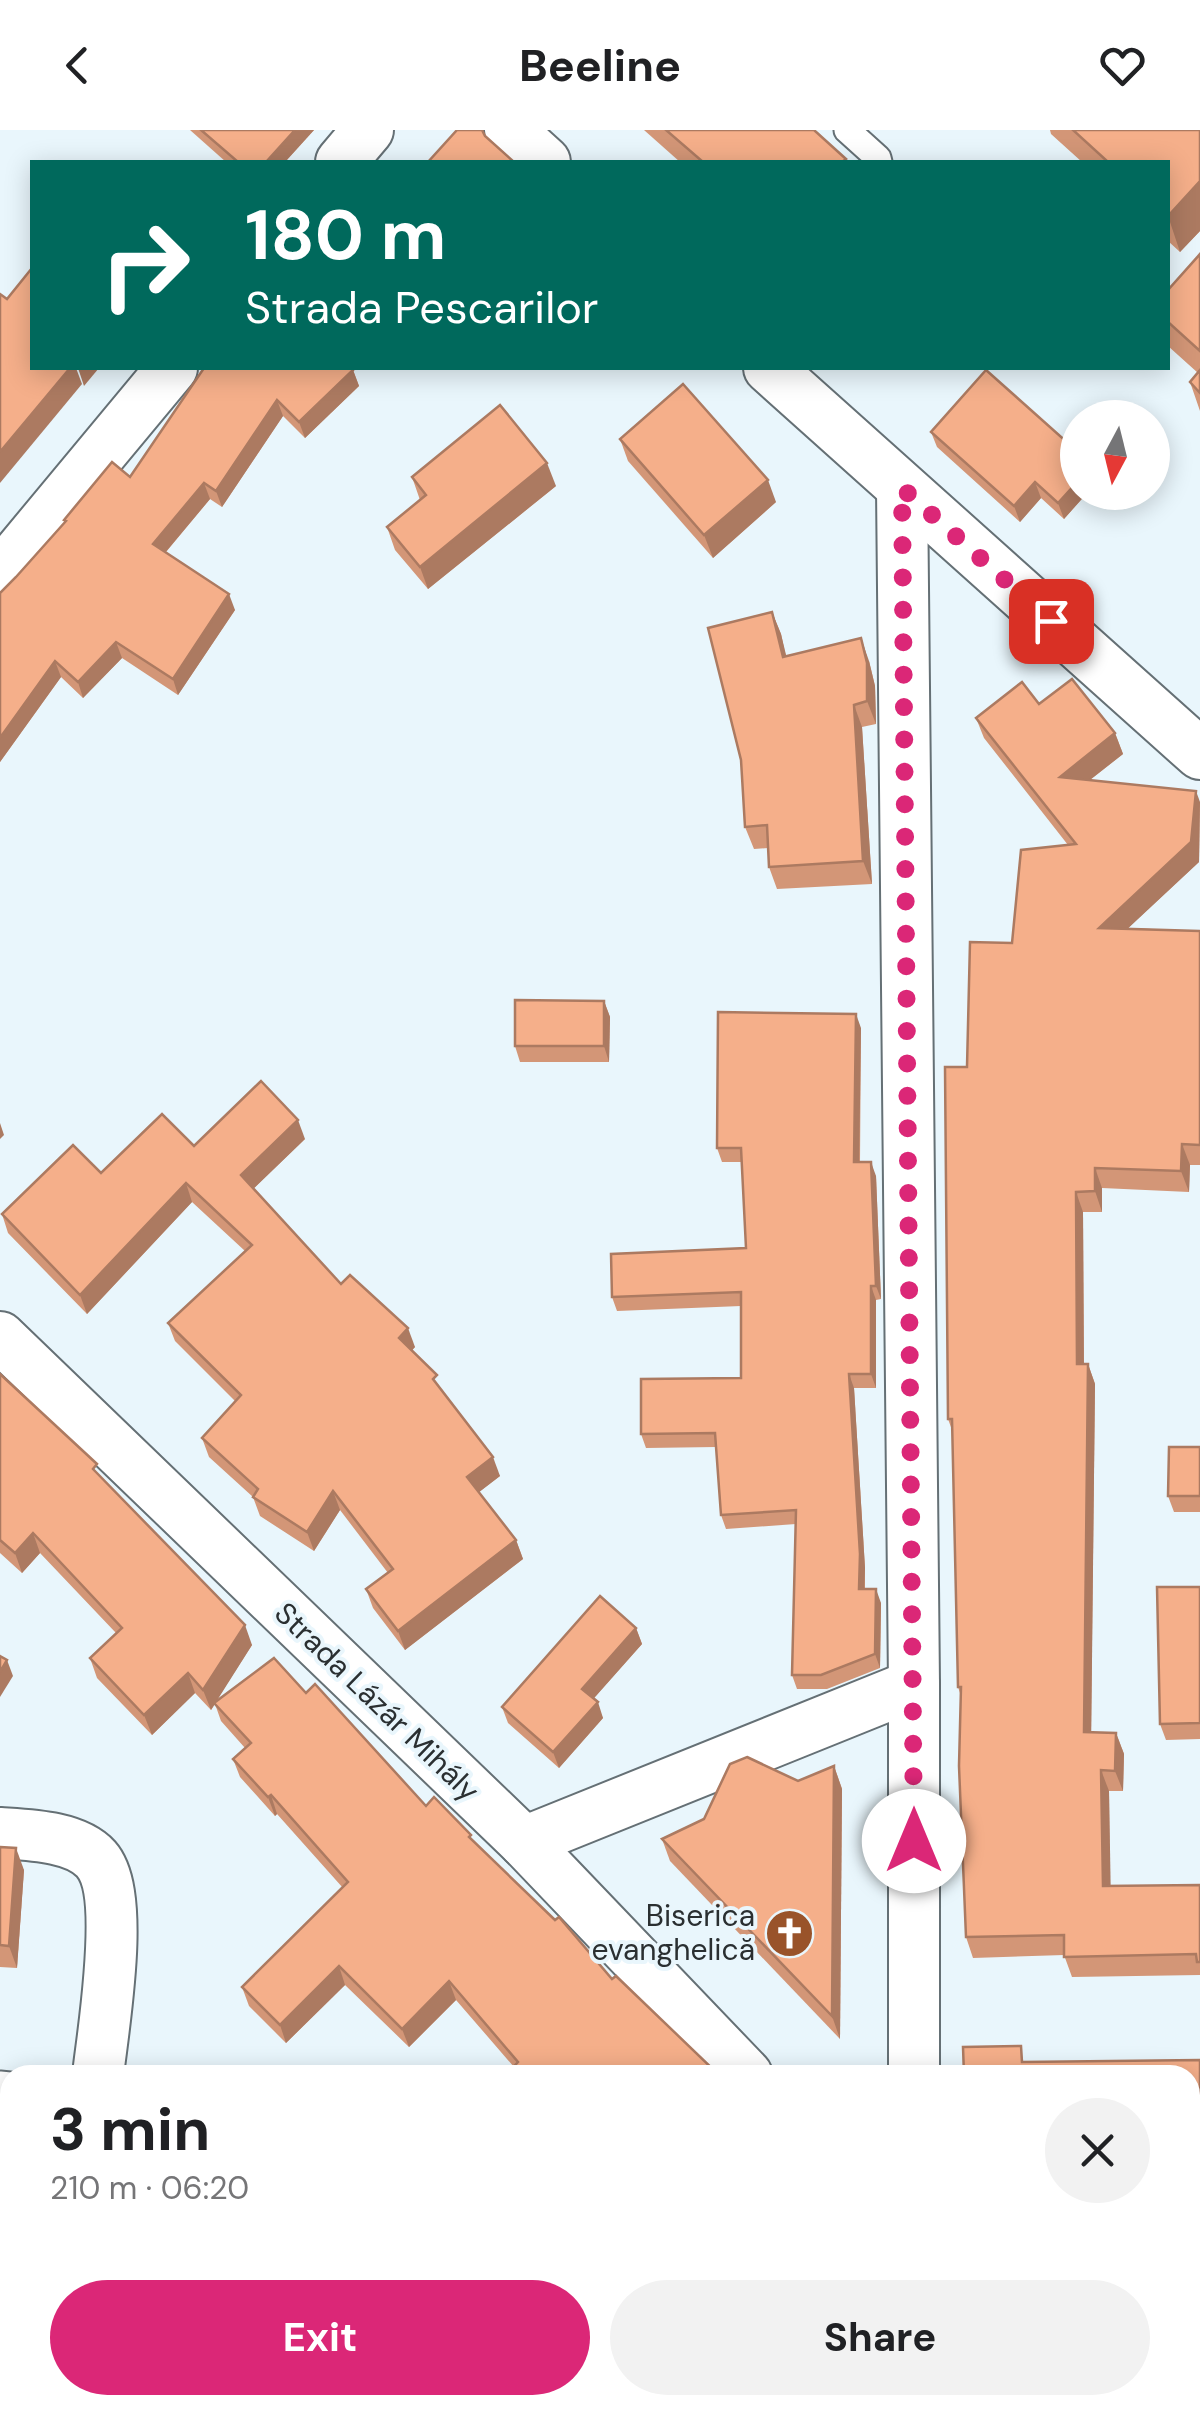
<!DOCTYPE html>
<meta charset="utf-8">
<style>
:root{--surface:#fff;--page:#f2f2f2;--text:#202124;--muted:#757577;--accent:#db2777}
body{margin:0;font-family:"DM Sans",sans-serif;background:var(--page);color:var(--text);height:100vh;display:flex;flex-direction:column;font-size:38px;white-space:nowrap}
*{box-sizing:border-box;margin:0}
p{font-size:32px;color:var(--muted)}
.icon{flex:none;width:55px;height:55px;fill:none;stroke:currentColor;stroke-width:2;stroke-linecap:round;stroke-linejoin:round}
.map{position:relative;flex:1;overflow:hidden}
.panel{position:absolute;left:0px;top:1935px;width:1200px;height:350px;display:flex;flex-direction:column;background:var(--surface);border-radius:30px 30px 0 0;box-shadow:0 5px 25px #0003}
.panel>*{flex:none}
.hud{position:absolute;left:30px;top:30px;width:1140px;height:210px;border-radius:0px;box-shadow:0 5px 25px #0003;background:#00695c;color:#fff;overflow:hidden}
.needle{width:65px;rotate:187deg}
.fabs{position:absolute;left:1060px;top:270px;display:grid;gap:20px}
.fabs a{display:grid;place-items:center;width:110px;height:110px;border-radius:50%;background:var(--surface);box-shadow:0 5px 25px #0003;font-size:50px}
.pin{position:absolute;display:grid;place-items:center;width:85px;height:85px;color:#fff;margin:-42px;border-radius:20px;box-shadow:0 5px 15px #0006}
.me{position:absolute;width:110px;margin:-55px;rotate:0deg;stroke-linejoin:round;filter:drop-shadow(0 0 8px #0008)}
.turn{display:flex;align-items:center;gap:35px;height:210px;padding:0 50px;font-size:45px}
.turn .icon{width:130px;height:130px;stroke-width:2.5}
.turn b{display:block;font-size:70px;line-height:85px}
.round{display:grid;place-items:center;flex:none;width:105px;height:105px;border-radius:52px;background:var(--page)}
.overview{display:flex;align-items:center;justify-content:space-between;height:170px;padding:0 50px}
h1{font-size:60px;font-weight:700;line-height:75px}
.button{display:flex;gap:20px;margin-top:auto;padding:20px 50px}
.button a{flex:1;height:115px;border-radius:60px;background:var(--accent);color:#fff;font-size:40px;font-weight:700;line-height:115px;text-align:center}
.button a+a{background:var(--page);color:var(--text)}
header{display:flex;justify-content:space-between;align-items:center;height:130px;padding:0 50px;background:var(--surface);font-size:45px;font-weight:700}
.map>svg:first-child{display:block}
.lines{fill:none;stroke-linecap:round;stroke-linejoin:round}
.service-casing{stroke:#657075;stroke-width:29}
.minor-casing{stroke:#657075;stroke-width:54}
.service{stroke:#fff;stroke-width:25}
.minor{stroke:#fff;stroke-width:50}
.wall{fill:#d39677}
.shaded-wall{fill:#ac7a61}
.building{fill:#f5af8a;stroke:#ac7a61;stroke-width:2.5}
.route{stroke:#db2777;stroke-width:18;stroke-dasharray:0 32.4}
.labels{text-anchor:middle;stroke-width:8;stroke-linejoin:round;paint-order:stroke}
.street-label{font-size:30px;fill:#2a2f31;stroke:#e9f6fc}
.poi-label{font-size:30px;fill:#2a2f31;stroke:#e9f6fc;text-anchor:end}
</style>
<header><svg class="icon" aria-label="back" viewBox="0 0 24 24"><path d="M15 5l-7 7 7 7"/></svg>Beeline<svg class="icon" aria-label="heart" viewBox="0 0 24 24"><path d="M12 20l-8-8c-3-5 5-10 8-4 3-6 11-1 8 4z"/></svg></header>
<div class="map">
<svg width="1200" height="2285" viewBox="0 0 1200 2285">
<rect width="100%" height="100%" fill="#e9f6fc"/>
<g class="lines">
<defs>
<g id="service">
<path d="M847,0L878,28L879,32"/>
<path d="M0,1954L10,1955"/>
</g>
<g id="minor">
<path d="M510,0L545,32"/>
<path d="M341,32L368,0"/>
<path d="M769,238L1200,624"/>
<path d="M902,358L914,1555V1945"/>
<path d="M0,445L172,238"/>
<path d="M0,1207L524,1712L747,1945"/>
<path d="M0,1703C29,1705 75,1706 96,1729C127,1764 103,1899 98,1945"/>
<path d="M524,1712L914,1555"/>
<path d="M1064,2275L1074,2285"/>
<path d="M57,2285L58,2275"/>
</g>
</defs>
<use href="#service" class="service-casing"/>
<use href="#minor" class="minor-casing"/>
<use href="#service" class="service"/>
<use href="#minor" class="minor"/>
</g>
<g class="wall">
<path d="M190,0H314L285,32H226Z"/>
<path d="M644,0H814L847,32H680Z"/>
<path d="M1050,0H1200V101L1180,122L1168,111V32H1082L1051,4Z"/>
<path d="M1200,124V281L1190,252L1198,243L1168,216V160Z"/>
<path d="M202,240H353L359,256L305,308L283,286L222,377L210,369L166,422L235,480L178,565L122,528L83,568L61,547L0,632V463L16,447L65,393L64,390L130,347Z"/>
<path d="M931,302L1078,362H1088L1064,389L1041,368L1020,392L937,317Z"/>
<path d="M620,309L776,372L713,428L628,331Z"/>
<path d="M412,347L556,356L428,459L395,420L387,397L420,370Z"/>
<path d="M772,482L781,504L786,527L869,531L875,556L876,594L862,597L872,754L777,759L769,737L768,718L754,719L745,697Z"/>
<path d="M1039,574L1115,603L1123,624L1090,650L1200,672L1199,732L1128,798L1200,801V1035H1190L1189,1062L1102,1058V1082H1083L1084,1234H1088L1095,1254L1091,1603H1116L1124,1624L1123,1661H1109L1110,1756L1200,1755V1845L1072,1847L1064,1825L973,1828L966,1807L961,1566L958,1557L952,1300L948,1289L967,937L1012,813L1068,715L984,608L976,588Z"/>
<path d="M604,871L610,887L609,932H520L515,916Z"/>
<path d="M861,898L860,1032L876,1046L881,1169L876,1170V1258H854L865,1438V1459L881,1473L880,1538L827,1559H797L792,1545L796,1394L726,1399L721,1385L716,1317L646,1318L641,1304L741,1248V1176L617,1181L612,1167L746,1118L742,1032H722L717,1018Z"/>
<path d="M305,1009L253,1059L341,1154L415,1217L412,1220L443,1262L500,1346L479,1362L516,1410L523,1429L405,1520L373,1478L366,1459L388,1443L340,1380L314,1421L260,1386L253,1367L209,1327L202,1308L235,1271L175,1211L168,1193L245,1121L192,1072L87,1184L8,1103L2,1084L101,1043L194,1016Z"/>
<path d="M0,1244L102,1348L252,1515L216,1571L306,1563L426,1676L474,1711L612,1849L514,1937L456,1870L409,1917L345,1855L286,1913L249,1876L242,1857L343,1758L277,1684L275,1686L240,1647L233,1629L245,1618L221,1591L215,1574L211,1580L195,1563L152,1605L97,1548L90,1528L116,1503L40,1423L22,1443L0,1423Z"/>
<path d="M1200,1317V1382H1174L1168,1366Z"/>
<path d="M1200,1457V1609L1166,1610L1160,1594Z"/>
<path d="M636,1498L642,1514L593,1569L603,1588L559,1638L508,1593L502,1577Z"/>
<path d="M834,1636L842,1659L840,1909L670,1731L662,1709Z"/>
<path d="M0,1717L24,1740L17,1838L0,1837Z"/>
<path d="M1200,1930V1997H1190V1945L1027,1932Z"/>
<path d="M775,2275H813L805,2285H787Z"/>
<path d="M881,2275H1014L1013,2276L1022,2285H891Z"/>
</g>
<g class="shaded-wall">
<path d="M295,0H314L285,32H266Z"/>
<path d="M1200,51V101L1180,122L1168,86Z"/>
<path d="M70,238H76L82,254L0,353V322Z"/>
<path d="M78,238H99L84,256Z"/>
<path d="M353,240L359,256L305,308L299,292Z"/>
<path d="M277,270L283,286L222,377L216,361Z"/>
<path d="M547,333L556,356L428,459L420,437Z"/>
<path d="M768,350L776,372L713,428L704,405Z"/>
<path d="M1078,351V362H1088L1064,389L1058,373Z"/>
<path d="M1035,352L1041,368L1020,392L1014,376Z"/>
<path d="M204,353L210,369L159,430L153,414Z"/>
<path d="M229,464L235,480L178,565L173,549Z"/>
<path d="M772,482L781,504L792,550L783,527Z"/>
<path d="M861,508L869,531L875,556L876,594L867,571Z"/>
<path d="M116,512L122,528L83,568L78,552Z"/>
<path d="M55,531L61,547L0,632V608Z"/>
<path d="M854,575L862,597L872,754L863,731Z"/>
<path d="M1115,603L1123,624L1068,667L1060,647Z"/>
<path d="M1196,661L1200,672L1199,732L1107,818L1099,798Z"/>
<path d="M604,871L610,887L609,932L604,916Z"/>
<path d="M856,884L861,898L859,1046L854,1032Z"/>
<path d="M298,990L305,1009L248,1064L241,1045Z"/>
<path d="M0,993L4,1005L0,1009Z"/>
<path d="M1182,1014L1190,1035L1189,1062L1181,1041Z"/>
<path d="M871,1032L876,1046L881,1169L876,1156Z"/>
<path d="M1095,1038L1102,1058V1082L1095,1061Z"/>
<path d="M186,1053L192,1072L87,1184L80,1165Z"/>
<path d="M1076,1062L1083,1082L1084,1254L1077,1234Z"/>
<path d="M871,1156L876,1170V1258L871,1244Z"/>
<path d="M408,1198L415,1217L406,1227L399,1208Z"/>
<path d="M1088,1234L1095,1254L1091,1623L1084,1602Z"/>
<path d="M849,1244L854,1258L865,1438L864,1473L859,1459Z"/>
<path d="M493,1327L500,1346L474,1366L467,1347Z"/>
<path d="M333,1361L340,1380L314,1421L307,1402Z"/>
<path d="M33,1403L40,1423L22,1443L15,1423Z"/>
<path d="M516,1410L523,1429L405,1520L398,1501Z"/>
<path d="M876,1459L881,1473L880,1538L875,1524Z"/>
<path d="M245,1495L252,1515L211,1580L203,1560Z"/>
<path d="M636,1498L642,1514L588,1575L582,1559Z"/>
<path d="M7,1530L13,1546L0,1567V1542Z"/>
<path d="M188,1543L195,1563L152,1605L144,1585Z"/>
<path d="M598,1572L603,1588L559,1638L553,1622Z"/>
<path d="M1116,1603L1124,1624L1123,1661L1115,1641Z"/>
<path d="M834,1636L842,1659L840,1909L832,1886Z"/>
<path d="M1101,1640L1109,1661L1111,1776L1103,1756Z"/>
<path d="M271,1665L277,1684L275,1686L268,1667Z"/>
<path d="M16,1718L24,1740L17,1838L9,1816Z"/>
<path d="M339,1836L345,1855L286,1913L280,1895Z"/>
<path d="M449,1851L456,1870L409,1917L402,1899Z"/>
<path d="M10,2029V2227L7,2285H0V2196Z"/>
<path d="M1200,2206V2228L1190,2236V2215Z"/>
<path d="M203,2275H215L214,2285H202Z"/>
<path d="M790,2275H813L805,2285H794Z"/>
</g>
<g class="building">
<path d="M201,0H295L266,32H238Z"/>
<path d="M457,0H482L485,6L514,32H428Z"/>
<path d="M666,0H814L846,29L842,32H703Z"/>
<path d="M1073,0H1200V51L1168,86V32H1108Z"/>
<path d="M1200,124V221L1168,192V160Z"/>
<path d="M32,138V238H70L0,322V164L7,169Z"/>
<path d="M204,238H351L353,240L299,292L277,270L216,361L204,353L153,414L229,464L173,549L116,512L78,552L55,531L0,608V463L16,447L66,391L64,390L112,332L130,347Z"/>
<path d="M986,240L1078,322V351L1058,373L1035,352L1014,376L931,302Z"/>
<path d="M1200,240V263L1190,252Z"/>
<path d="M683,254L768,350L704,405L620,309Z"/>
<path d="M500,275L547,333L420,437L387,397L426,365L412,347Z"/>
<path d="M772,482L783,527L861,508L867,533V571L854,575L863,731L769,737L767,695L745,697L741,630L708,498Z"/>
<path d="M1072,549L1115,603L1060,647L1196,661L1191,712L1099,798L1200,801V1015L1182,1014L1181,1041L1095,1038V1061L1076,1062L1077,1234H1088L1084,1602L1116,1603L1115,1641L1101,1640L1103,1756L1200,1755V1832H1197L1196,1824L1064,1827V1805L966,1807L959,1636L961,1557H958L952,1289H948L945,937H967L970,812L1012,813L1021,720L1076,714L976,588L1022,552L1039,574Z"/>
<path d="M515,870L604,871V916H515Z"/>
<path d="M718,882L856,884L854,1032H871L876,1156H871V1244H849L860,1424L859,1459H876L875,1524L821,1545H792L796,1380L721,1385L715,1303L641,1304V1249L741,1248V1162L612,1167L611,1124L746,1118L741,1018H717Z"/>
<path d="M261,951L298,990L241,1045L341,1154L350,1145L408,1198L399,1208L437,1245L433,1249L493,1327L467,1347L516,1410L398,1501L366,1459L393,1439L333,1361L307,1402L253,1367L258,1359L202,1308L241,1265L168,1193L252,1115L186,1053L80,1165L2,1084L73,1015L101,1043L162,984L194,1016Z"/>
<path d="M0,1244L97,1334L93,1339L245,1495L203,1560L188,1543L144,1585L90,1528L122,1498L33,1403L15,1423L0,1410Z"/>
<path d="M1169,1317H1200V1366H1168Z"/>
<path d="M1157,1457H1200V1593L1160,1594Z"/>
<path d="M600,1466L636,1498L582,1559L598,1572L553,1622L502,1577Z"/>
<path d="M0,1526L7,1530L0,1542Z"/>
<path d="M274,1528L306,1563L315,1554L426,1676L434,1667L471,1705L469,1707L555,1790L559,1787L612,1849L616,1846L719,1945H506L518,1932L449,1851L402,1899L339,1836L280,1895L242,1857L348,1752L271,1665L268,1667L233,1629L251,1613L214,1573Z"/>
<path d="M747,1627L798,1651L834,1636L832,1886L662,1709L704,1689L730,1634Z"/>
<path d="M0,1717L16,1718L9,1816L0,1815Z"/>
<path d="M1021,1916L1022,1932L1200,1930V1981L1190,1980V1945H964L963,1917Z"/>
<path d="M0,1986H10V2029L0,2196Z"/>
<path d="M1198,2116L1200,2119V2206L1190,2215V2122Z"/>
<path d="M115,2275H203L202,2285H114Z"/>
<path d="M893,2275H1011L1022,2285H903Z"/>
</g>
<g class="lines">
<path class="route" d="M914,1711L902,358L1051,491"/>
</g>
<defs>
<symbol id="church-disc" viewBox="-11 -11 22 22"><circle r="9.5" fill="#99532a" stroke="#e9f6fc"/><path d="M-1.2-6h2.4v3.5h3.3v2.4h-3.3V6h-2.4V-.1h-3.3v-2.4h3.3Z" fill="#fff"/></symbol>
</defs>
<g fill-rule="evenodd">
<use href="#church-disc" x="762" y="1776" width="55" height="55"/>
</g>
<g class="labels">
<g class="street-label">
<text transform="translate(377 1572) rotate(44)" y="10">Strada Lázár Mihály</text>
</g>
<g class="poi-label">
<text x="755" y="1796">Biserica<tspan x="755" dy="34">evanghelică</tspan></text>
</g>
</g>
</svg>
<div class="fabs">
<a><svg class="needle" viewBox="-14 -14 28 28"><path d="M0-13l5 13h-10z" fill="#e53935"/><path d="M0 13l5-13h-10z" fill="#757577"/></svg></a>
</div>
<div class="pin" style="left:1051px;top:491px;background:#d93025"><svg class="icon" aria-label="arrive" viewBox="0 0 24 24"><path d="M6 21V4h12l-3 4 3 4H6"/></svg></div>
<svg class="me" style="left:914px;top:1711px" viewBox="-20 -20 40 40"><circle r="19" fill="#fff"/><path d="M0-13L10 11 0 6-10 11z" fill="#db2777"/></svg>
<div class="hud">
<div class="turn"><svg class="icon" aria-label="right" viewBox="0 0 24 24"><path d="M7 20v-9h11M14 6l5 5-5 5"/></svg><div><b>180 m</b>Strada Pescarilor</div></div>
</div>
<section class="panel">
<div class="overview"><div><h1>3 min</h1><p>210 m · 06:20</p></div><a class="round"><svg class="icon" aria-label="close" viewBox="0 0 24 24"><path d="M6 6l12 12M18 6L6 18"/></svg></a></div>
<div class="button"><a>Exit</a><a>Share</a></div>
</section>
</div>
